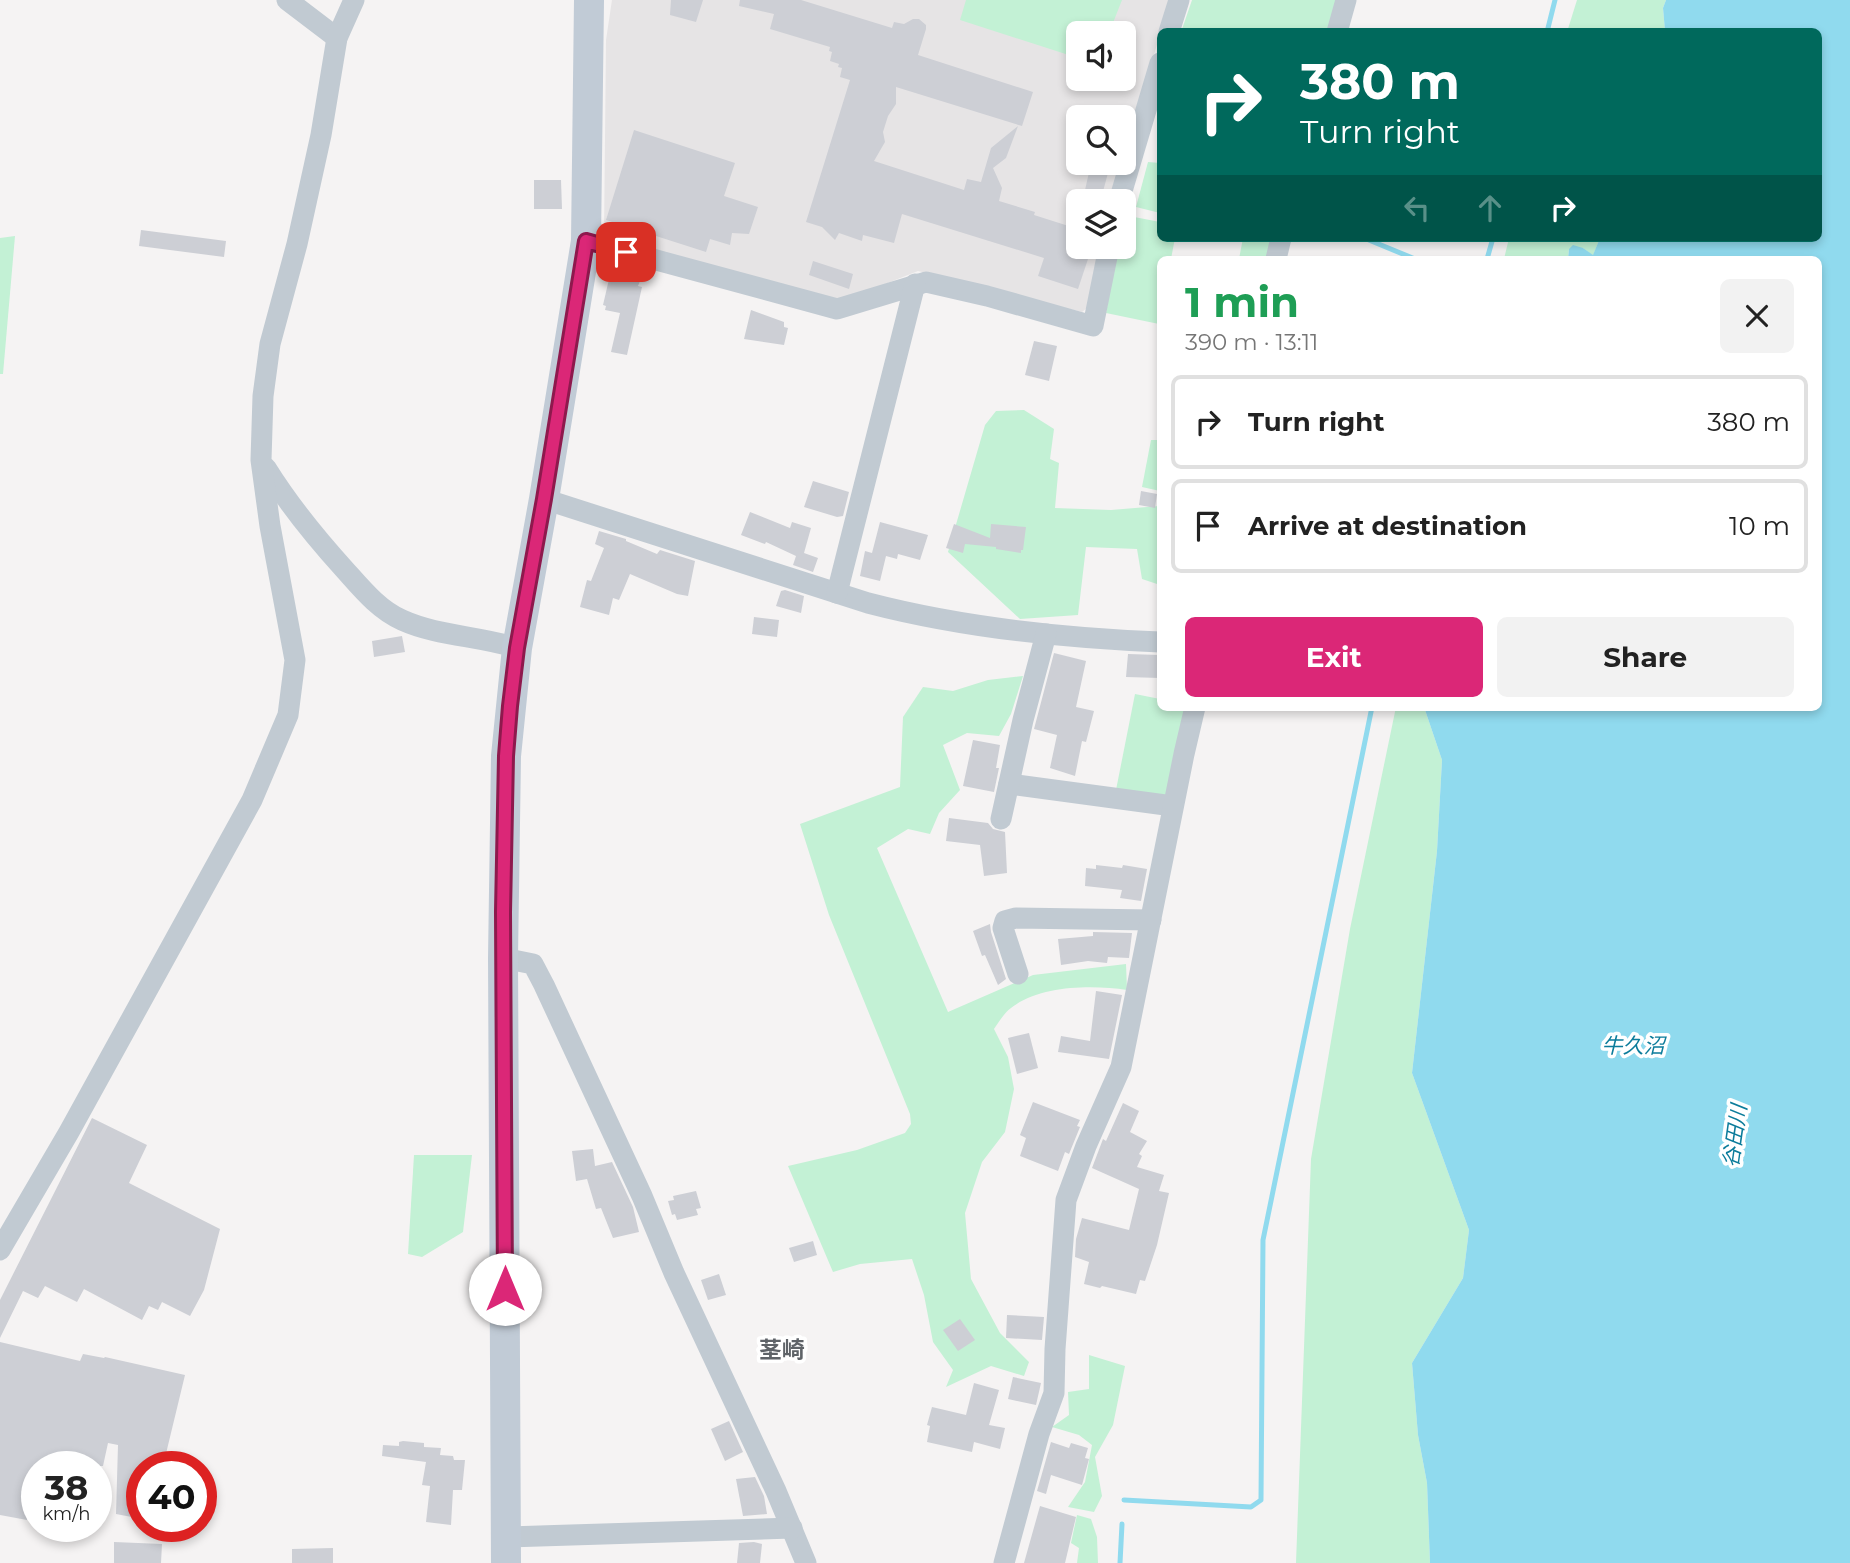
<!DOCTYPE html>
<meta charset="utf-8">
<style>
:root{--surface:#fff;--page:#f2f2f2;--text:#222;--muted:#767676;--line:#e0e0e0;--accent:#db2777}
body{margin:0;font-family:Montserrat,"Noto Sans JP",sans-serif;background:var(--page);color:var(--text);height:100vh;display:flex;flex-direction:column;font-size:26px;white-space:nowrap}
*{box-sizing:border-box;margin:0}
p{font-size:23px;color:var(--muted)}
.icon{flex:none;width:38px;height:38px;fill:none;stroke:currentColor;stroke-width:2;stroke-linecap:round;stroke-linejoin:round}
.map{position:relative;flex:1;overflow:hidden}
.details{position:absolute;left:1157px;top:256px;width:665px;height:455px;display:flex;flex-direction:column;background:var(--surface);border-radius:10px;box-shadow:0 4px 10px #0003}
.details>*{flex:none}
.guide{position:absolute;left:1157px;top:28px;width:665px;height:214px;border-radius:10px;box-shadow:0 4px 10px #0003;background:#00695c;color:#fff;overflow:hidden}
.controls{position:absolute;left:1066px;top:21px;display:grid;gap:14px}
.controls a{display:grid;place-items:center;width:70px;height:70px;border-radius:10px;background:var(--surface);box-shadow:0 4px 10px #0003;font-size:35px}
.speed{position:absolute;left:21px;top:1451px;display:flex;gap:14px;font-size:35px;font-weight:700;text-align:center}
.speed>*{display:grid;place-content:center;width:91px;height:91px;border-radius:50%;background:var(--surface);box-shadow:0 4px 10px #0003;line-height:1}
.speed small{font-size:18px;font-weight:400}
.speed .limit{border:10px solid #d22;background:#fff;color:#111}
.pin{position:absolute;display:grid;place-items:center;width:60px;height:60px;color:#fff;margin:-30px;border-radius:14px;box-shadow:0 4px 10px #0006}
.me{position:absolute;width:77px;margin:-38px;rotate:0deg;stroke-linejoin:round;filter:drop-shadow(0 0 5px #0008)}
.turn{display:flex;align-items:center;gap:24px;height:147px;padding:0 28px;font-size:32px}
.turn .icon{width:91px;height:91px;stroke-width:2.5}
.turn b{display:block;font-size:49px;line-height:60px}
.lanes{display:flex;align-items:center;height:66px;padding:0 28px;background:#0003;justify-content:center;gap:35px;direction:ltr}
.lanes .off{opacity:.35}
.round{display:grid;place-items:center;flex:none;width:74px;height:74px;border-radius:10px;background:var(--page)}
.summary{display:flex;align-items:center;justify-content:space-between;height:119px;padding:0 28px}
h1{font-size:42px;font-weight:700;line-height:52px;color:#1e9e55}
.cta{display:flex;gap:14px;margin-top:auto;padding:14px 28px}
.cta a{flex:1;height:80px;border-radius:10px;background:var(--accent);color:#fff;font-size:28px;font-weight:700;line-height:80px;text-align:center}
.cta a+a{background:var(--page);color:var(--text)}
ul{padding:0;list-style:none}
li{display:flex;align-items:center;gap:21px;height:94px;margin:0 14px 10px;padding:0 14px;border:4px solid var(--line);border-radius:10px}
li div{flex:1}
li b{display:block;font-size:26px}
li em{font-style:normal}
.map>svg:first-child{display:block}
.education{fill:#e6e4e5;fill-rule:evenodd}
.green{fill:#c3f1d5}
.water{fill:#90daee}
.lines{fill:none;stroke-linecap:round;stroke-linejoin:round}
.stream{stroke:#90daee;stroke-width:5}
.building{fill:#cdcfd5}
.street{stroke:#c1cad2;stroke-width:21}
.secondary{stroke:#c1cbd6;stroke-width:30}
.route-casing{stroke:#8e194d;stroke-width:18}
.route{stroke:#db2777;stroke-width:12}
.labels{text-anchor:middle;stroke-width:7;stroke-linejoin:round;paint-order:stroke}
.water-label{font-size:21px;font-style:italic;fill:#0c7c9b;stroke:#fff}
.quarter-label{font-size:23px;font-weight:bold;fill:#5f6368;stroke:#fff}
</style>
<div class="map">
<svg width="1850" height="1563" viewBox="0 0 1850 1563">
<rect width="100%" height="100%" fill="#f5f3f3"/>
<path class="education" d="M612,0H1170L1124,157V117H1078V163H1122L1111,201H1078V247H1101L1088,307L1082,312L918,271L837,303L604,236L606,40ZM1078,33H1124V79H1078Z"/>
<g class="green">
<path d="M966,0H1122L1109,33H1078V58L960,20Z"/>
<path d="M1192,0H1337L1329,31L1181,32Z"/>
<path d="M1577,0H1666L1663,8L1665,31L1567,32Z"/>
<path d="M1148,162L1160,163V213L1136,207Z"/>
<path d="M1124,215L1160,222V238H1175L1171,259H1160L1159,324L1106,313L1118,247H1124Z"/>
<path d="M15,236L3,374H0V238Z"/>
<path d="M1243,238H1275L1269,259H1239Z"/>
<path d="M1509,238H1600L1593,256L1583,248L1569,249L1568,259H1504Z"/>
<path d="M1024,410L1054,429L1050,459L1059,463L1055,508L1111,510L1159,506L1160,501V585L1142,579L1137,549L1086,547L1078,615L1020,619L948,552L985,425L996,411Z"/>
<path d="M1151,440H1160V491L1142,487Z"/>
<path d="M1023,676L1011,714L999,736L967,733L943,745L960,790L939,813L930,834L908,829L877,848L948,1012L1033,975L1126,964L1127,990C1093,985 1040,985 1011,1008C1004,1013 999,1022 994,1029L1008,1057L1014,1089L1005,1132L982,1162L965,1213L971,1279L1000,1333L1029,1362L1024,1376L991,1366L946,1387L953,1370L933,1342L924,1295L912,1259L860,1264L833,1272L788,1166L857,1150L905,1133L911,1124L910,1114L829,915L800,824L900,787L903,717L923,687L953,691L988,680Z"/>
<path d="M1135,694L1160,699V707H1187L1168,801L1116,790Z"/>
<path d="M1396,707H1424L1442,760L1437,851L1412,1073L1469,1230L1463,1278L1412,1363L1418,1435L1427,1483L1430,1563H1296L1311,1159L1350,929Z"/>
<path d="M414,1155H472L463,1232L422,1257L408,1254Z"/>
<path d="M1089,1355L1125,1366L1113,1425L1095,1457L1102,1496L1094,1512L1068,1507L1085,1482L1092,1445L1079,1435L1052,1427L1069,1415L1068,1392L1089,1389Z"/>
<path d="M1077,1515L1091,1519L1097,1537L1098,1563H1077L1079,1548L1071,1543Z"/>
</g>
<path class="water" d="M1666,0H1850V1563H1430L1427,1483L1418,1435L1412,1363L1463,1278L1469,1230L1412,1073L1437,851L1442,760L1424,707H1818V259H1568L1569,249L1573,245L1583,248L1593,255L1600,238H1818V32L1665,31L1663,8Z"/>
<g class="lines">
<g class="stream">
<path d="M1547,32L1555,0"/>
<path d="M1364,238L1415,259"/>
<path d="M1487,259L1493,238"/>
<path d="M1124,1500L1251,1507L1261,1500L1263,1240L1372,707"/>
<path d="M1120,1563L1122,1524"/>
</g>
</g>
<g class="building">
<path d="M671,0H703L696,22L670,15Z"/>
<path d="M740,0H801L892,28L894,22L904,24L913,19H919L926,25V29L918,55L1033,92L1022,126L896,87V104L888,116L883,132L885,142L874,161L964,190L967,179L981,182L991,148L1018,126L1006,158L993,168L1002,188L999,201L1035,212L1034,215L1078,229V247H1092L1078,289L1038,276L1044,258L902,214L894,243L863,235L862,241L839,233L835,240L822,227L806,222L850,80L840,77L842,68L838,67L839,64L830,61L832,52L829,51L830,47L770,29L774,14L739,6Z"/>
<path d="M634,130L735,163L724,196L758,207L749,234L732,233L730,245L710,239L706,252L606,220Z"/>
<path d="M1090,168L1108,173L1102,195L1085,190Z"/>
<path d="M534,180H561L562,209H534Z"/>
<path d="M141,230L226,241L224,257L139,246Z"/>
<path d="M813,261L853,274L849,289L809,275Z"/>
<path d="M610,275L640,281L638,286L642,287L627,355L611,352L620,313L605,310L606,306L603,305Z"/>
<path d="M751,310L784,322V327L788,328L784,345L744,339Z"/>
<path d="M1034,341L1057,346L1049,381L1025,375Z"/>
<path d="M813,481L849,492L843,516L837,517L804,507Z"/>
<path d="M1141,491L1157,494L1155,508L1139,505Z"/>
<path d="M750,512L790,528L792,522L811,528L804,553L818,558L813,572L793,565L796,556L766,542L765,544L741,535Z"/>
<path d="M880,522L928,535L920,560L898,554L897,559L886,556L880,581L860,576L865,551L872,553Z"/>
<path d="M954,524L990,538L991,524L1026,527L1023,550H1021V553L996,549V547L965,544L963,553L946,548Z"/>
<path d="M599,531L626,539V541L657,554L660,550L695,561L688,596L677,594L630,574L619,600L613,598L609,615L580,607L587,580L591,581L604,548L595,544Z"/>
<path d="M785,590L804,596L801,613L776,606L781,591Z"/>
<path d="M754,617L779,620L777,637L752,634Z"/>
<path d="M402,636L405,652L374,657L372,641Z"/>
<path d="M1054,653L1086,661L1076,707L1094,711L1086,742L1082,741L1075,776L1050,768L1057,735L1034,729Z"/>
<path d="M1128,654L1160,655V678L1126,677Z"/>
<path d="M973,740L1000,745L996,768H999L994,792L963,786Z"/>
<path d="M949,818L988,823L993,829L1005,832L1007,873L984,876L980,845L946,841Z"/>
<path d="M1096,865L1122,868L1123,865L1147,869L1141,901L1120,898L1122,890L1085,886L1086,868L1096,869Z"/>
<path d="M990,924L991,932L1006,979L998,985L985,955L982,956L973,931Z"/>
<path d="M1093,932L1132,933L1129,958L1108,957L1107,963L1088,961L1061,965L1058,939L1093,936Z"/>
<path d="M1096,991L1122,995L1109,1059L1058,1052L1061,1036L1090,1041Z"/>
<path d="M1029,1033L1038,1068L1017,1074L1008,1038Z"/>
<path d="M1033,1102L1080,1120L1077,1126L1080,1127L1069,1154L1065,1152L1058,1171L1020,1156L1026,1138L1020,1135Z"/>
<path d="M1123,1103L1139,1111L1130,1132L1147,1141L1139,1154L1142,1156L1137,1167L1164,1175L1159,1191L1169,1193L1157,1245L1145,1281L1140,1280L1136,1294L1102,1286L1100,1288L1084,1284L1089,1262L1075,1257L1076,1239L1082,1218L1129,1230L1139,1189L1092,1168L1103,1139L1106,1141Z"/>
<path d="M92,1118L147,1145L129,1183L220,1229L204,1290L190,1316L162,1302L158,1310L149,1306L142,1320L84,1289L77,1302L45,1286L38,1298L23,1291L0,1338V1300Z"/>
<path d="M593,1149L595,1166L612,1162L633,1207L639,1232L613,1238L601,1208L596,1209L587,1179L576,1181L572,1151Z"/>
<path d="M696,1191L701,1208L696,1209L698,1215L677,1220L675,1214L672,1215L668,1201L674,1200L673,1196Z"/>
<path d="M813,1241L817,1255L794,1262L789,1248Z"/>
<path d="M719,1274L726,1295L708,1300L701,1280Z"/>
<path d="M1007,1315L1044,1317L1042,1340L1006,1338Z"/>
<path d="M960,1319L975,1340L958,1351L943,1330Z"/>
<path d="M0,1342L80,1361L83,1354L104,1358L105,1357L185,1375L163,1466H142V1519L116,1514L118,1445L108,1443L103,1466H37V1508L30,1507L27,1520L0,1515Z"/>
<path d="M1013,1377L1041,1383L1036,1405L1008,1399Z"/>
<path d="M974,1383L999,1390L989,1425L1005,1428L1000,1449L974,1442L972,1452L927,1442L930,1426L927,1425L932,1407L966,1415Z"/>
<path d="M729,1421L743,1452L725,1461L711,1429Z"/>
<path d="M403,1441L424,1443V1447L441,1448L440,1455L453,1456L454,1460H465L462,1490H453L451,1525L426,1522L430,1486L422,1485L426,1462L382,1456L383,1445L399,1446V1442Z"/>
<path d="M1051,1442L1069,1448L1071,1443L1088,1448L1085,1458L1089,1459L1082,1485L1051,1475L1046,1494L1037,1491Z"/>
<path d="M755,1477L764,1496L767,1514L743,1516L736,1479Z"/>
<path d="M1040,1506L1076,1517L1065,1563H1024Z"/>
<path d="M114,1542L162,1544L161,1563H114Z"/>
<path d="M754,1542L762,1544L760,1563H737L739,1543Z"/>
<path d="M333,1548V1563H292V1549Z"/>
</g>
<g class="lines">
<g class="street">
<path d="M287,0L337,38"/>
<path d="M1169,32L1179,0"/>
<path d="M1337,32L1346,0"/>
<path d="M1119,201L1160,63"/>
<path d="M586,241L837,309L926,282L987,296L1093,326L1109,247"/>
<path d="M1276,259L1281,238"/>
<path d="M266,468C289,505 316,538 345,570C362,589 379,610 402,620C437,636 480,636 517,648"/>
<path d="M544,499L868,603C964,628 1062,638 1160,642"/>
<path d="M837,593L915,284"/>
<path d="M1009,784L1173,806"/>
<path d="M1001,819L1023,720L1046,634"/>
<path d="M503,958L533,964L544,985L642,1196L674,1273L776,1491L806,1563"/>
<path d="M1018,974L1003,928L1005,921L1016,918L1151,920"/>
<path d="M0,1250L69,1132L252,800L288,715L295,660L270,526L261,460L263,396L270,344L297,244L321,135L337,38L354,0"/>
<path d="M506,1537L792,1528"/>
<path d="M1004,1563L1039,1434L1054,1393L1055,1349L1066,1200L1086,1146L1121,1067L1184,754L1195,707"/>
</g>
<path class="secondary" d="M506,1563L503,958L506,756L517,648L544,499L586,241L589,0"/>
</g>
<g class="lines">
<defs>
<path id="route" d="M505,1289L503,912L506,756L510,706L517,648L544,499L586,241L626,252"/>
</defs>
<use href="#route" class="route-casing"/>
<use href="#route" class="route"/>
</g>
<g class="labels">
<g class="water-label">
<text x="1633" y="1053">牛久沼</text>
<text transform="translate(1735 1136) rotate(-82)" y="7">谷田川</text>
</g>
<g class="quarter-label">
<text x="782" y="1358">茎崎</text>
</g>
</g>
</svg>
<div class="controls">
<a><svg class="icon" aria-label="sound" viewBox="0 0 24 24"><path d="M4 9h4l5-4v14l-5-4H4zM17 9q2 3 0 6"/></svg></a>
<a><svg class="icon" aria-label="search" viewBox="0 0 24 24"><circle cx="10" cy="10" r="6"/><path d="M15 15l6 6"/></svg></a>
<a><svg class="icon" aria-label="layers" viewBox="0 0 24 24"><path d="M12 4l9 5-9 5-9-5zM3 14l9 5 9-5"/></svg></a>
</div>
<div class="speed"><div>38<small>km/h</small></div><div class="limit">40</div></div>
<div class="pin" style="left:626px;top:252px;background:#d93025"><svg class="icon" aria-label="arrive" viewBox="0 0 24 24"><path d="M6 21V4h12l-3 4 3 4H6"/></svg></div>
<svg class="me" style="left:505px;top:1289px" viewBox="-20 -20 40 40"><circle r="19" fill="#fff"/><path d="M0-13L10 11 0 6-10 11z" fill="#db2777"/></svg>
<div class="guide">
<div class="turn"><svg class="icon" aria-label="right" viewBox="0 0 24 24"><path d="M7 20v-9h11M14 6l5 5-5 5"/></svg><div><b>380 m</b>Turn right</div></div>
<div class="lanes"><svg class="icon off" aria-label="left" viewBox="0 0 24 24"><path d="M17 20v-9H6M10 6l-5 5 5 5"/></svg><svg class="icon off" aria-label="ahead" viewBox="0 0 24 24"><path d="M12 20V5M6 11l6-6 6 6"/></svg><svg class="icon" aria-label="right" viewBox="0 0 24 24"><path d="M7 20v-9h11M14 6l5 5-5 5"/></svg></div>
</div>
<section class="details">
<div class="summary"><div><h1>1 min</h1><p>390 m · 13:11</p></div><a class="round"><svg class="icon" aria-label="close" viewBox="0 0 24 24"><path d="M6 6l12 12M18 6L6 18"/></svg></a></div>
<ul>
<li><svg class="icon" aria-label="right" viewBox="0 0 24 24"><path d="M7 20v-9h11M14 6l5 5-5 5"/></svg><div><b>Turn right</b></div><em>380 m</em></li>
<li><svg class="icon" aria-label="arrive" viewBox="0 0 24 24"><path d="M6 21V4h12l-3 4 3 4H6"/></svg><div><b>Arrive at destination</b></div><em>10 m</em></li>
</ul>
<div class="cta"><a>Exit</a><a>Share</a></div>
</section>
</div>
